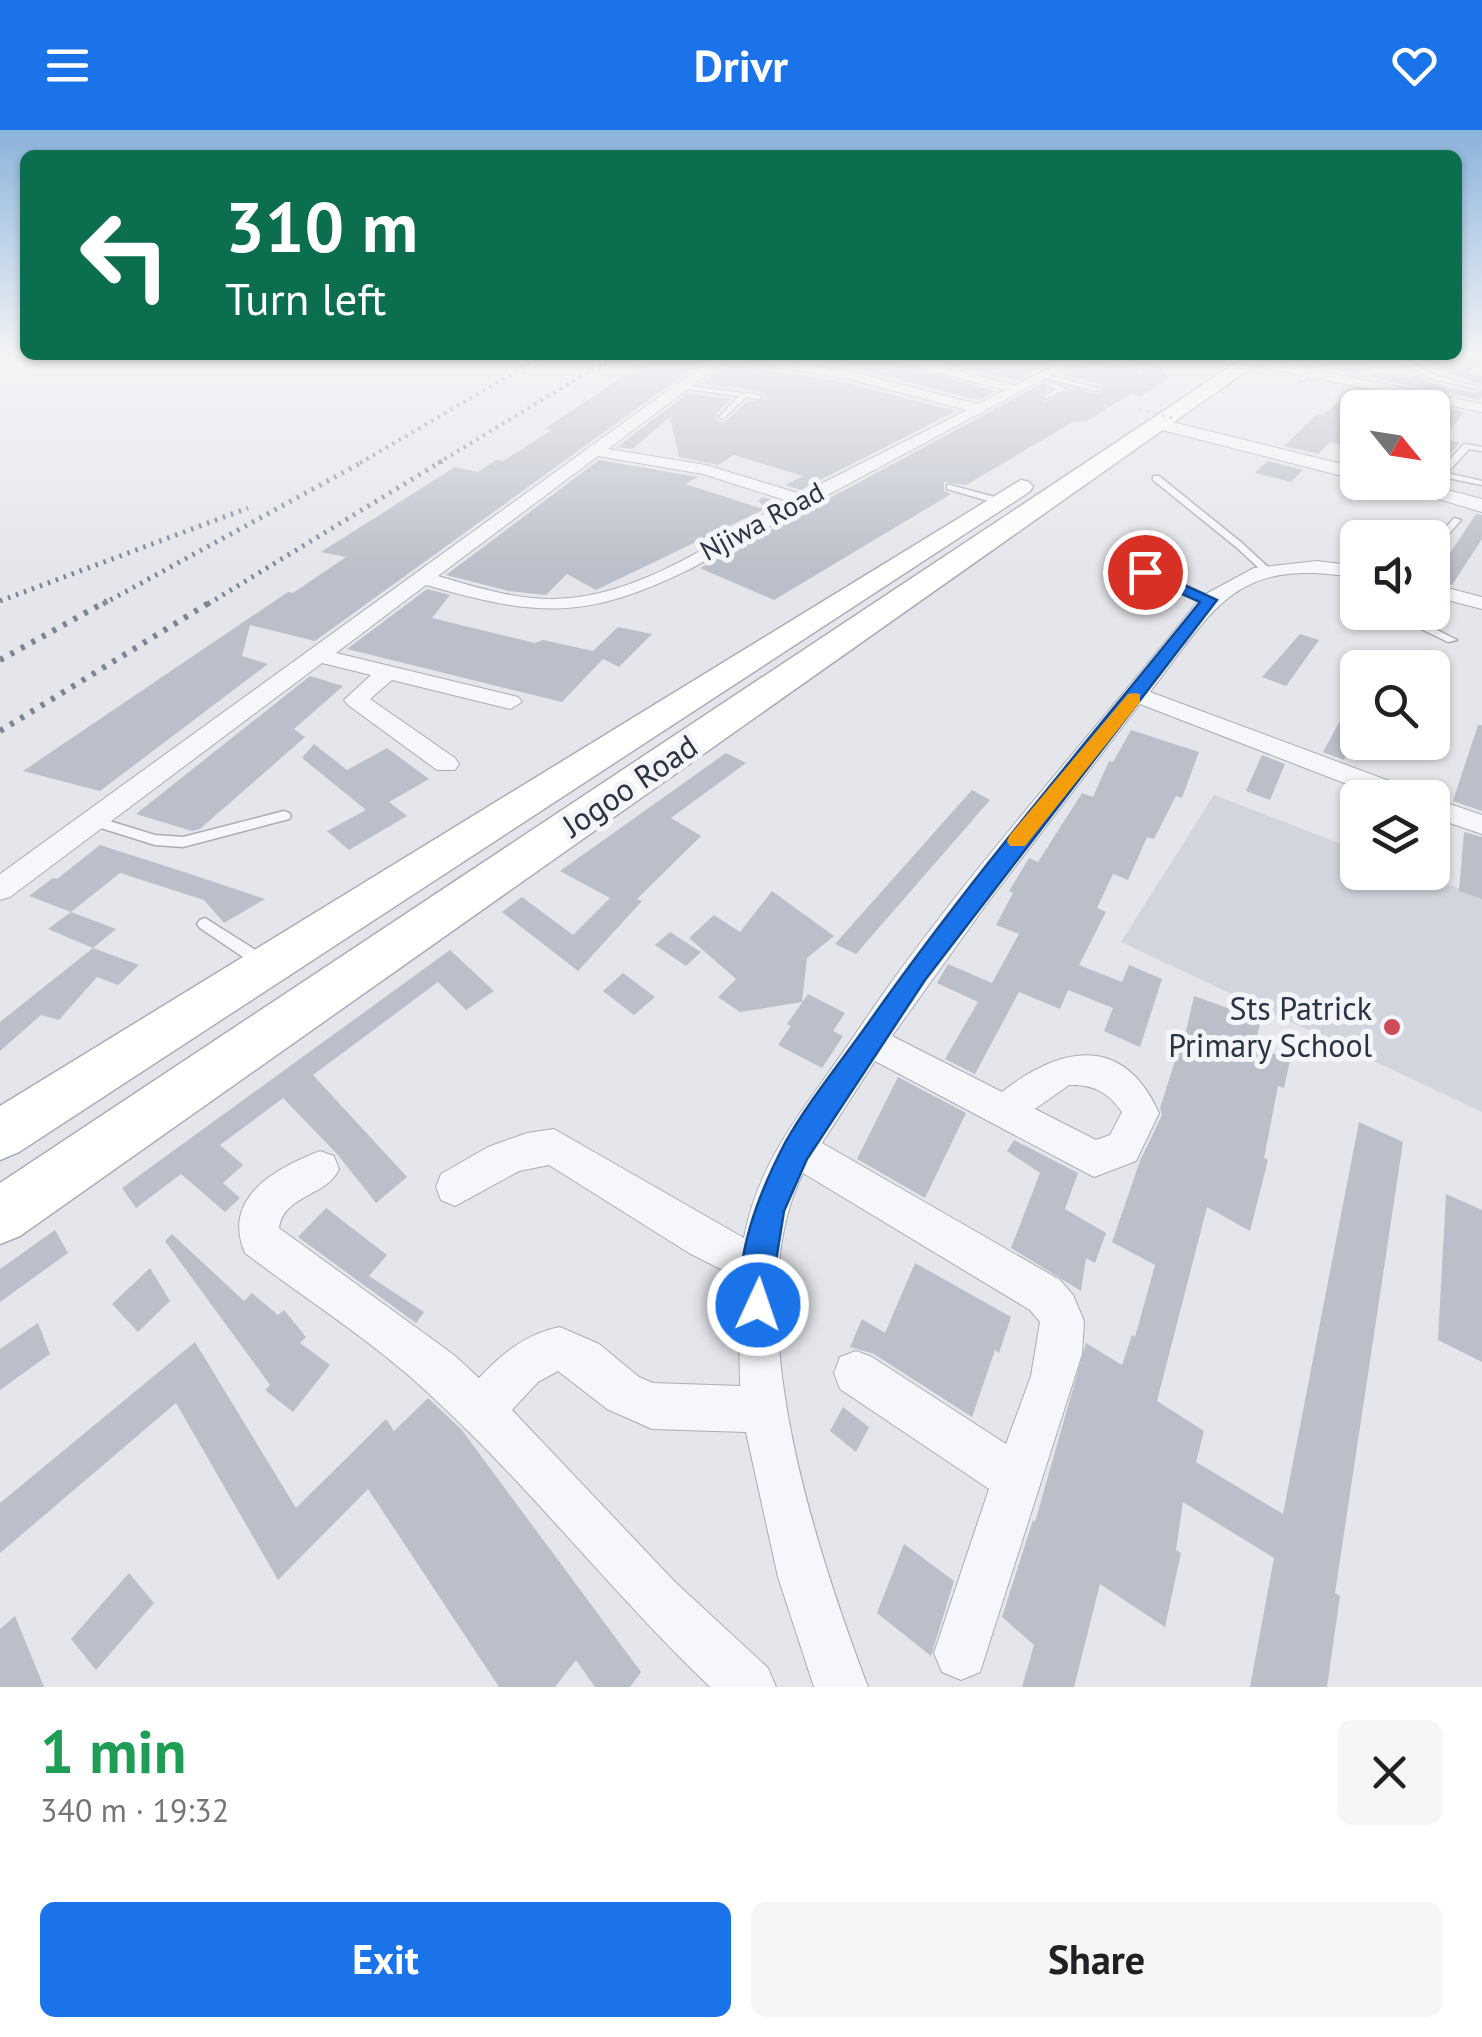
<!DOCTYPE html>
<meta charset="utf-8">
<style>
:root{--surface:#fff;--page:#f6f6f6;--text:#202124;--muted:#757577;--accent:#1a73e8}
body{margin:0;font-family:"PT Sans",sans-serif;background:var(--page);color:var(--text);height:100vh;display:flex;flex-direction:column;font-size:38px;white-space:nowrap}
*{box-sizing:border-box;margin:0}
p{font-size:32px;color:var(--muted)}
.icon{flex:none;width:55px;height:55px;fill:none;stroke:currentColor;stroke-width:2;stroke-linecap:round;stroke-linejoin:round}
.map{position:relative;height:1557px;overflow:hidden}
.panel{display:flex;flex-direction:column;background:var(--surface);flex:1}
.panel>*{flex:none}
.top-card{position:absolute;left:20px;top:20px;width:1442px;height:210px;border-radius:15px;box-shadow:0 2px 8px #0004;background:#0b6e4f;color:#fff;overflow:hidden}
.needle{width:65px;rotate:120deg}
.buttons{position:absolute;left:1340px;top:260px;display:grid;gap:20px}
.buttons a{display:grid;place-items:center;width:110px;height:110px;border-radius:15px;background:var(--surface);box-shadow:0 2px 8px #0004;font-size:50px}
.pin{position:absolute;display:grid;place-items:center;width:85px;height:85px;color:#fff;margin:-42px;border:5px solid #fff;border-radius:50%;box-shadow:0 2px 10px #0007}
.me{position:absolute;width:110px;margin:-55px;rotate:3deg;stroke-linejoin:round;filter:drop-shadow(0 0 8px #0008)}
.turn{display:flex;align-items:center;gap:35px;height:210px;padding:0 40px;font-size:45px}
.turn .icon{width:130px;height:130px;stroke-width:2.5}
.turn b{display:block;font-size:70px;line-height:85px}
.round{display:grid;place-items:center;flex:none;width:105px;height:105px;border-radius:15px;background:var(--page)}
.head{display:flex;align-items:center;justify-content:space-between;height:170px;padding:0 40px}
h1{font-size:60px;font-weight:800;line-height:75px;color:#1e9e55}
.button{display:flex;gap:20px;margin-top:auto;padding:20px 40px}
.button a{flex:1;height:115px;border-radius:15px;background:var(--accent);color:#fff;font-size:40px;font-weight:800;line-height:115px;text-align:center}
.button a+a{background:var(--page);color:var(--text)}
header{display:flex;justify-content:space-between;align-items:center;height:130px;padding:0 40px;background:var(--accent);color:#fff;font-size:45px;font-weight:800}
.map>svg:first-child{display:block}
.built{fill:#d2d5dd}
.building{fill:#bbbfc9}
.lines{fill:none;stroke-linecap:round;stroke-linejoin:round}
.service-casing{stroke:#a9adb6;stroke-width:3}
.minor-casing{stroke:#a9adb6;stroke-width:2}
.tertiary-casing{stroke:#a9adb6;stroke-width:2}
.secondary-casing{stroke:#a9adb6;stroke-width:3}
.service{fill:#f6f7fa;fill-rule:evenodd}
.minor{fill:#f6f7fa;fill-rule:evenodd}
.tertiary{fill:#f6f7fa;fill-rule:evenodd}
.secondary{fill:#fff;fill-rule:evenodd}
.rail-far2{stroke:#7d8595;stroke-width:4;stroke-dasharray:2.5 5;stroke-linecap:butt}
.rail-far1{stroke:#7d8595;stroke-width:5;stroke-dasharray:2.5 6;stroke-linecap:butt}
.rail{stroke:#7d8595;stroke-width:6;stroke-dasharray:4 8;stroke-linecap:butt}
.path-bridge{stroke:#c1c4cb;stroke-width:2.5;stroke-dasharray:4 4;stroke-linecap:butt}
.route{fill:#1a73e8;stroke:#114b97;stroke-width:2.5}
.slow{fill:#f59e0b}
.poi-dot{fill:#cd4c58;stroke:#f3f5f8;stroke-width:4}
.labels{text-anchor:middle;stroke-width:10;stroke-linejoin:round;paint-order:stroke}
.far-street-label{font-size:28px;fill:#2b3344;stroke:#f3f5f8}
.street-label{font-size:32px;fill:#2b3344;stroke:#f3f5f8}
.poi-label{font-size:32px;fill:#2b3344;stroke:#f3f5f8;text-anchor:end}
</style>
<header><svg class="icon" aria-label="menu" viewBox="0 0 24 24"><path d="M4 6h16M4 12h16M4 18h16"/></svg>Drivr<svg class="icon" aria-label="heart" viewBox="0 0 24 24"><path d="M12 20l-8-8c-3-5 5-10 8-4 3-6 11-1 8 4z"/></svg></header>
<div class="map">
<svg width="1482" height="1557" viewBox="0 0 1482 1557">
<rect width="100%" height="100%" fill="#e4e6eb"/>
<path class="built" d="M1214,665L1357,720L1358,742L1417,743L1482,767V982L1121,812Z"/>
<g class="building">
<path d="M655,225H711L315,511L250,495L242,526L268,534L100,661L23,641L288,462L293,463L346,427L321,422L455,337L478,342L496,330L503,331L552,300L544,299Z"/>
<path d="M749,225H867L995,261L978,270L845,236Z"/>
<path d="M908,225H1065L1016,251Z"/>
<path d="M1117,225H1152L1169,249L1140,267L1131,264L1087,291L1073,292L966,355L944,352V361L951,364L774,470L700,438L1045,252L1048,260L1040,266L1044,272L1070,258L1098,264L1103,259L1099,254L1060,245L1090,228L1132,237L1140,245L1147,242L1139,228Z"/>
<path d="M1275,225H1329L1371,233L1359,245Z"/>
<path d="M1434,225L1479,231L1468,244L1482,246V255L1424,235Z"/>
<path d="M727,234L843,252L956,281L801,360L785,355L803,346L734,325L718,335L679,327L670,287L632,319L617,317L688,263L731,269L716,284L717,290L724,293L747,271L764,270L766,266L759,261L701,254Z"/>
<path d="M1376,242L1411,249L1416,244L1432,253L1475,263L1482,259V267L1480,270L1369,247Z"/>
<path d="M1354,260L1464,282L1444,309L1460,313L1432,343V278H1358V318L1330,312L1318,324L1284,316L1317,284L1322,285Z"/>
<path d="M599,330L698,347L685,354L760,378L763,376L758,370L763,367L779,372L596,460L567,444L546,465L509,461L446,445Z"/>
<path d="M1268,331L1303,340L1291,352L1255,343Z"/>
<path d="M1476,384L1482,385V409L1452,455L1432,450Z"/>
<path d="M427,459L450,465L432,488L535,513L543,510L593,521L618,497L652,504L619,537L603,529L562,572L347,519Z"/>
<path d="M1300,504L1319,510L1286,556L1262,547Z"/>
<path d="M310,546L343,556L294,599L305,607L200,699L192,701L136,684Z"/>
<path d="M1358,558V603L1344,630L1323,622Z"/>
<path d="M1478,595H1482V681L1453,671Z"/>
<path d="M1131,600L1199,622L1182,668L1176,666L1154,709L1147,707L1128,750L1113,744L1097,778L1106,782L1079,835L1122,852L1129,835L1162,849L1140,917L1104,901L1113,878L1068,860L1060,879L1019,862L975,944L945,929L978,872L937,853L948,834L992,853L1019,804L996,795L1013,763L1009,761L1029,728L1038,732L1082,663L1093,667L1109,631L1113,632Z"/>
<path d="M314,614L347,640L387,618L429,649L389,672L407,686L349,720L327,701L366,680L302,628Z"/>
<path d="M726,623L746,633L671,688L701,706L637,769L642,771L578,841L502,782L522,767L573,805L610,768L560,741Z"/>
<path d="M1262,625L1285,634L1270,670L1246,661Z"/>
<path d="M972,660L990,670L856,824L835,814Z"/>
<path d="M1464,702L1482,707V769L1459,761Z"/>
<path d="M100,715L187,743L265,769L224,793L204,770L120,743L71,782L29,766L53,748L57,749Z"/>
<path d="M772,761L834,806L807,828L802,872L740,882L718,867L736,849L689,808L714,785L740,802Z"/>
<path d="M71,782L116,799L93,818L48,799Z"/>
<path d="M670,802L701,822L686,836L655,815Z"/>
<path d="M93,818L139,835L118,855L97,847L59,890L41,885L0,921V892Z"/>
<path d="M450,820L494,861L466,880L438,852L313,945L407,1047L376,1073L338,1025L283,968L220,1015L243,1035L223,1053L240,1068L225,1082L181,1044L136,1078L122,1058Z"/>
<path d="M623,843L655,867L634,885L603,861Z"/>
<path d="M808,864L845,883L833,901L843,906L822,938L778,915L791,896L787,894Z"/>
<path d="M1194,866L1261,890L1255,915L1290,931L1284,958L1278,956L1264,1028L1268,1030L1250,1101L1207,1077L1157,1271L1204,1301L1196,1332L1283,1384L1359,992L1403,1012L1335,1463L1340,1466L1327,1557H1250L1274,1428L1183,1372L1176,1420L1181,1423L1165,1497L1100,1454L1074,1557H1022L1034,1515L1002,1487L1033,1390L1035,1392L1086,1213L1122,1235L1132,1205L1135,1207L1155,1135L1112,1112L1140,1031L1162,985L1160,978L1179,918L1182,919Z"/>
<path d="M898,947L966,983L925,1068L857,1029Z"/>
<path d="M1014,1010L1078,1043L1065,1079L1106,1103L1095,1133L1086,1128L1081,1161L1011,1118L1040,1043L1007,1021Z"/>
<path d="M1446,1064L1482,1080V1232L1438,1210Z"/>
<path d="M326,1078L387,1125L369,1146L424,1182L416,1193L298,1107Z"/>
<path d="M55,1100L68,1123L0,1172V1139Z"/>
<path d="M172,1104L244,1171L252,1163L278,1185L284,1180L306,1207L300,1213L330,1235L293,1282L265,1260L270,1255L165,1111Z"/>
<path d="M915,1133L1011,1187L999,1223L995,1220L972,1287L874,1224L850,1217L862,1189L885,1203Z"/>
<path d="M150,1138L170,1171L138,1202L112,1174Z"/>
<path d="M38,1193L50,1224L0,1260V1219Z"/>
<path d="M195,1212L296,1378L386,1289L394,1301L428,1268L461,1299L641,1542L630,1557H595L576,1530L555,1557H499L368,1359L278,1450L176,1273L0,1423V1373Z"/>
<path d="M843,1277L869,1297L856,1322L830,1301Z"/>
<path d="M904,1414L954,1451L931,1526L877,1483Z"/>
<path d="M129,1443L154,1473L96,1540L71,1509Z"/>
<path d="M15,1486L44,1557H0V1499Z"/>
</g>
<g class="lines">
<defs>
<g id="service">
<path d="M1092,225L1138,232L1144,240L1139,241L1134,234Z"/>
<path d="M1409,225H1415L1412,233L1437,246L1479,257L1476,259L1433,249L1407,235Z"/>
<path d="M1306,242L1311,243L1303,251H1299Z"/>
<path d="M1042,244L1098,258L1099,259L1096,261L1040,247Z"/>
<path d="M1051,253L1066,258L1048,268H1044V266L1057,259L1049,256Z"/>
<path d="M681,255L759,265L762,267L759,269L746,267L723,289L719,287L739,266L679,258Z"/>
<path d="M1464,314L1482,317V321L1469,319L1447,343L1482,351V355L1443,347L1429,363H1423V359L1429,352H1432V349Z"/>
<path d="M1153,346H1159L1242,413L1268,437V441H1262L1236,417L1153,350Z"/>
<path d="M950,355L1002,369L1003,371L999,374L947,359V355Z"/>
<path d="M1454,388L1461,390L1432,423V414Z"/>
<path d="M1112,425L1213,468L1214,470L1205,472L1109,430V426Z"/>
<path d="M1386,482H1401L1457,510L1448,512Z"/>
<path d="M284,681L289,683L291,686L289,689L183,717L155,715L88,694L86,691L93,686L155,705L183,707Z"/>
<path d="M205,788L270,829L272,833L270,837H258L200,798L197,794L200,790Z"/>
</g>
<g id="minor">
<path d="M1470,223H1482V228L1472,226Z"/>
<path d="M717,225L845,240L978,274L1005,260L871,225H892L1016,255L1073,225H1088L692,438C585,491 538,487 426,455L336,523L518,567L522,572L510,579L392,550L370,569L455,628L459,634L455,640H437L348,575L344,570L371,545L322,533L10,767L0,770V744ZM726,230L844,248L967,280L801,364L706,335L608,319ZM598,326L703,344L788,371C717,409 637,469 552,469C513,469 475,457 438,446Z"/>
<path d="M1251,227L1482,274V282L1247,234V228Z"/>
<path d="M1317,431L1358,436V448C1235,427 1217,475 1150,562L1419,662L1423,668H1383L1140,574L988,772L892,906L1002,962C1060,916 1123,903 1159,983L1136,1031L1094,1047L875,931L822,1013L1060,1150L1073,1165L1084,1191L1082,1224L980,1542L961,1550L942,1542L934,1523L989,1359L840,1259L834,1243L840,1227L856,1221L872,1227L1006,1314L1031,1246L1040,1192L1030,1180L803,1043C735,1180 817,1422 868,1557H814L778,1447L746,1302L652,1299L607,1279L558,1241L538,1252L512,1280L675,1452L768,1538L776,1557H710C611,1462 527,1353 426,1261C371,1210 304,1168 245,1123C221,1067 276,1038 320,1021L334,1026L339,1039C328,1066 283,1065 279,1098L454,1225L479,1248C503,1223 525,1204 560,1197L599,1214L639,1247L653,1253L740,1256L738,1148L689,1123L549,1035L519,1041L455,1076L441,1070L436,1057L441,1044L488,1017L527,1003L554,999L744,1108C758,1029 809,973 852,909C956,753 1086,613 1202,466L1254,438ZM1069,955C1093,954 1108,962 1122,982L1110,1005L1096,1010L1035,979Z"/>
<path d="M1432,454L1482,467V479L1432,466Z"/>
<path d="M1432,668L1482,685V704L1432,687Z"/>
</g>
<g id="tertiary">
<path d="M1160,289L1358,338V350L1154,298L1151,294Z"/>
<path d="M1381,352H1417L1482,369V382Z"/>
</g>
<g id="secondary">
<path d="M1248,225H1269L20,1106L0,1114V1053Z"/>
<path d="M1021,350L1029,352L1033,357L1029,362L19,1022L0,1030V976Z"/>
</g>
</defs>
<use href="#service" class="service-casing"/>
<use href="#minor" class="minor-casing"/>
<use href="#tertiary" class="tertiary-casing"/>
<use href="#secondary" class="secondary-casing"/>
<use href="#service" class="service"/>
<use href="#minor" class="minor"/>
<use href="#tertiary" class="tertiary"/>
<use href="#secondary" class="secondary"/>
<g class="rail-far2">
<path d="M0,225L8,223"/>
<path d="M360,333L544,225"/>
<path d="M438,333L616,225"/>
</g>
<g class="rail-far1">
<path d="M0,471L248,378"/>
<path d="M103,474L364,331"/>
<path d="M208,474L442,331"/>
</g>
<g class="rail">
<path d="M0,530L107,471"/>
<path d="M0,601L212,471"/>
</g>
<path class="path-bridge" d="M1138,279L1184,291"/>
</g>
<linearGradient id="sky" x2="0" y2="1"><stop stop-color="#8bb3dc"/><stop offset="0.51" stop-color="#f3f4f6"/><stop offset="1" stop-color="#f3f4f6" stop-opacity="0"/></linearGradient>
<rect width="1482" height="441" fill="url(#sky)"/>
<path class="route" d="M1140,439H1150L1217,470L925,850L807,1029L784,1081L775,1137V1175L770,1186L758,1191L747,1186C727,1137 762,1057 785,1013C808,972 840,933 867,895C970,748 1088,611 1200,472L1140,445Z"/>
<path class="slow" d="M1134,563L1140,564V572L1025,716H1010L1007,711L1010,705L1128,564Z"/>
<circle class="poi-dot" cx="1392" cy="897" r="10"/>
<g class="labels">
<g class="far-street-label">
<text transform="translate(762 391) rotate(-28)" y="10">Njiwa Road</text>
</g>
<g class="street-label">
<text transform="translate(630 656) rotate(-34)" y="11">Jogoo Road</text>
</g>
<g class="poi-label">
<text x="1372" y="890">Sts Patrick<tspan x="1372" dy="37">Primary School</tspan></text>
</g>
</g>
</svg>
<div class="buttons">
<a><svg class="needle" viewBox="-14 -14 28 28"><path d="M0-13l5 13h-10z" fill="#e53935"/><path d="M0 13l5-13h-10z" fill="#757577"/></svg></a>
<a><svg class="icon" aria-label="sound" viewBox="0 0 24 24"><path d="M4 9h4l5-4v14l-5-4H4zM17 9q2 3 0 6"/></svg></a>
<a><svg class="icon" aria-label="search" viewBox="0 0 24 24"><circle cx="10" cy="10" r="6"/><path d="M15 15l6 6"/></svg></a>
<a><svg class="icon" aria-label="layers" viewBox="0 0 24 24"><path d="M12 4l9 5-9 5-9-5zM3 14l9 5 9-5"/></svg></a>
</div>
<div class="pin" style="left:1145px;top:442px;background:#d93025"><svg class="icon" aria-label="arrive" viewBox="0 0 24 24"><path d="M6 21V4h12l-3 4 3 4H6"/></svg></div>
<svg class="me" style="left:758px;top:1175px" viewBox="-20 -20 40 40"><circle r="17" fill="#1a73e8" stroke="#fff" stroke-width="3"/><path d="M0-11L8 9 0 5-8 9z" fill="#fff"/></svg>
<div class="top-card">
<div class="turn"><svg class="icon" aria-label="left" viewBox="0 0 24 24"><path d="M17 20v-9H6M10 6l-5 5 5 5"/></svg><div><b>310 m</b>Turn left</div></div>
</div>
</div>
<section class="panel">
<div class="head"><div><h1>1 min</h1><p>340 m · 19:32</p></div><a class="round"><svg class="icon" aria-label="close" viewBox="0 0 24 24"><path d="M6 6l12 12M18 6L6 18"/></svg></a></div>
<div class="button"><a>Exit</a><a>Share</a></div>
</section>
